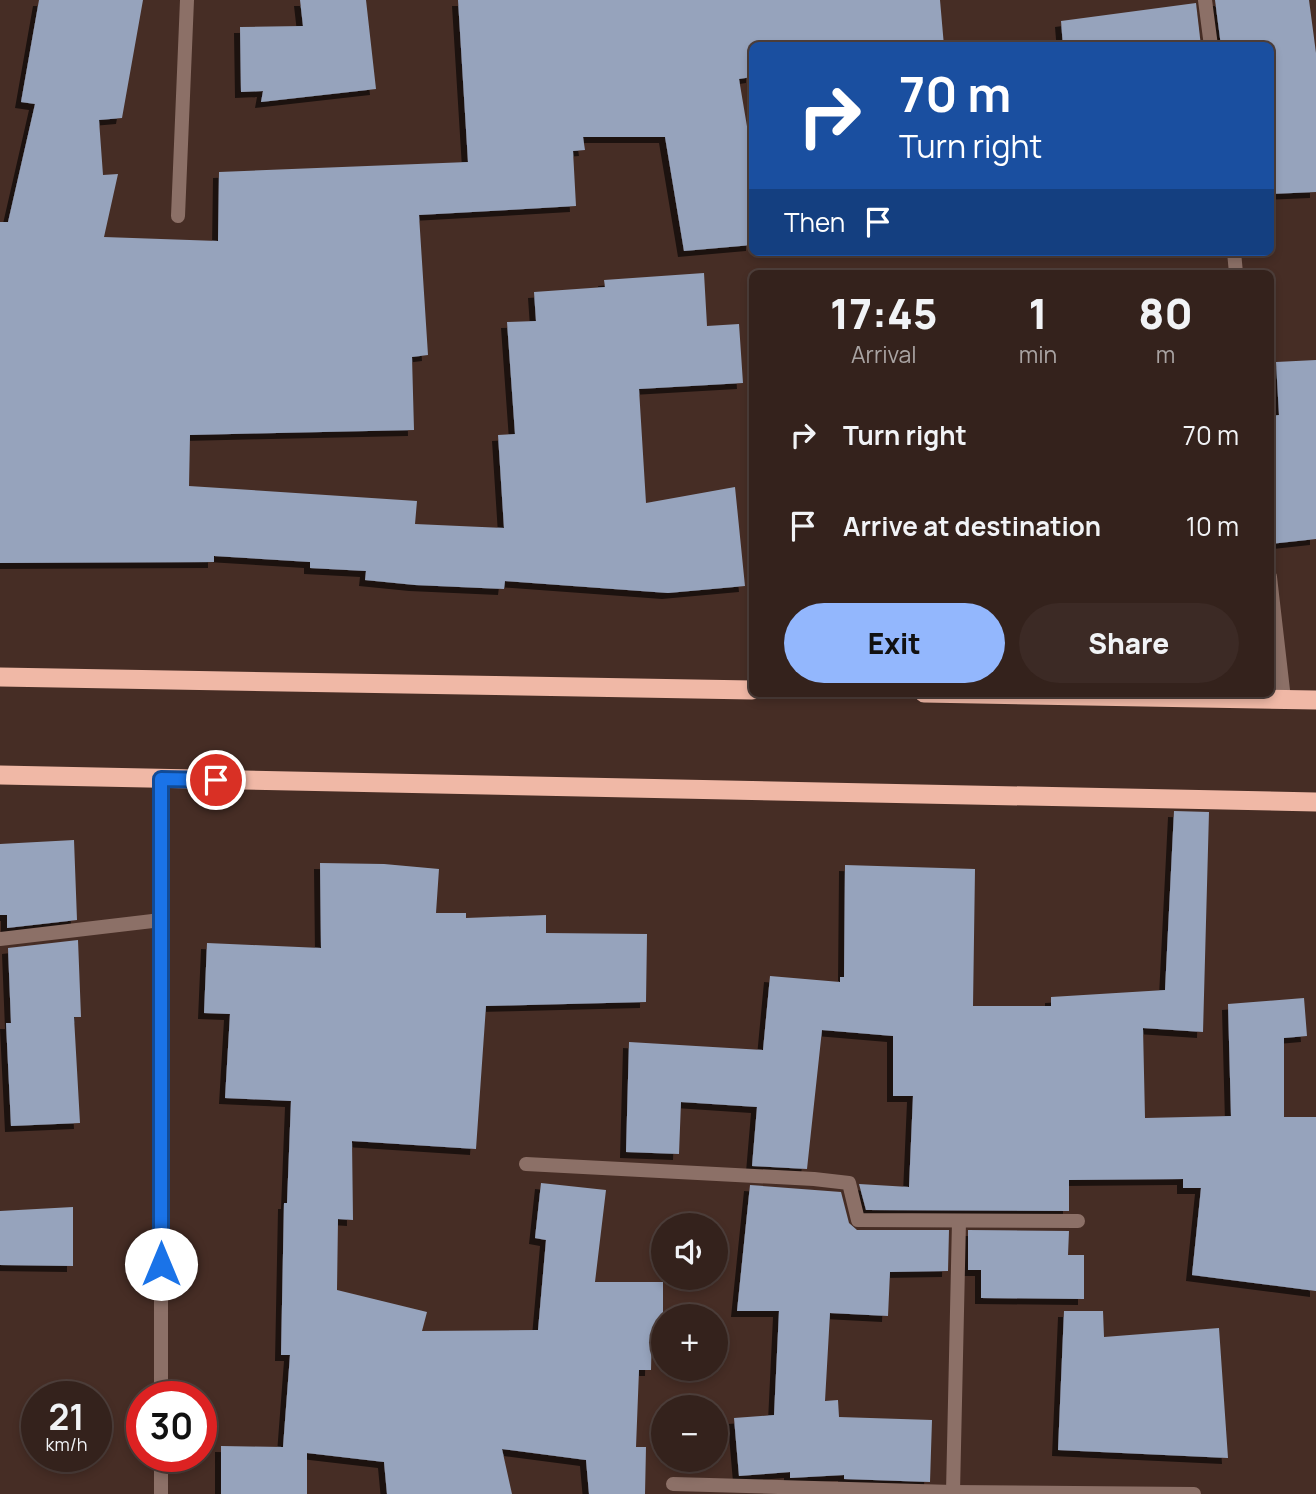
<!DOCTYPE html>
<meta charset="utf-8">
<style>
:root{--surface:#34221c;--page:#3c2a25;--text:#f1f3f6;--muted:#a9a4a3;--line:#4e3f3b;--accent:#93b7fd}
body{margin:0;font-family:Manrope,sans-serif;background:var(--page);color:var(--text);height:100vh;display:flex;flex-direction:column;font-size:26px;white-space:nowrap}
*{box-sizing:border-box;margin:0}
p{font-size:23px;color:var(--muted)}
.icon{flex:none;width:38px;height:38px;fill:none;stroke:currentColor;stroke-width:2;stroke-linecap:round;stroke-linejoin:round}
.map{position:relative;flex:1;overflow:hidden}
.drawer{position:absolute;left:749px;top:270px;width:525px;height:427px;display:flex;flex-direction:column;background:var(--surface);border-radius:10px;box-shadow:0 4px 10px #0003,0 0 0 2px var(--line)}
.drawer>*{flex:none}
.top-card{position:absolute;left:749px;top:42px;width:525px;height:214px;border-radius:10px;box-shadow:0 4px 10px #0003,0 0 0 2px var(--line);background:#1a4fa0;color:#fff;overflow:hidden}
.buttons{position:absolute;left:651px;top:1213px;display:grid;gap:14px}
.buttons a{display:grid;place-items:center;width:77px;height:77px;border-radius:50%;background:var(--surface);box-shadow:0 4px 10px #0003,0 0 0 2px var(--line);font-size:35px}
.speed{position:absolute;left:21px;top:1381px;display:flex;gap:14px;font-size:35px;font-weight:700;text-align:center}
.speed>*{display:grid;place-content:center;width:91px;height:91px;border-radius:50%;background:var(--surface);box-shadow:0 4px 10px #0003,0 0 0 2px var(--line);line-height:1}
.speed small{font-size:18px;font-weight:400}
.speed .limit{border:10px solid #d22;background:#fff;color:#111}
.pin{position:absolute;display:grid;place-items:center;width:60px;height:60px;color:#fff;margin:-30px;border:4px solid #fff;border-radius:50%;box-shadow:0 2px 7px #0007}
.me{position:absolute;width:77px;margin:-38px;rotate:0deg;stroke-linejoin:round;filter:drop-shadow(0 0 5px #0008)}
.turn{display:flex;align-items:center;gap:24px;height:147px;padding:0 35px;font-size:32px}
.turn .icon{width:91px;height:91px;stroke-width:2.5}
.turn b{display:block;font-size:49px;line-height:60px}
.then{display:flex;align-items:center;height:66px;padding:0 35px;background:#0003;gap:14px;font-size:26px}
.eta{display:flex;justify-content:space-evenly;align-items:center;height:119px;text-align:center}
.eta b{font-size:42px;font-weight:800;line-height:49px}
.cta{display:flex;gap:14px;margin-top:auto;padding:14px 35px}
.cta a{flex:1;height:80px;border-radius:42px;background:var(--accent);color:#111;font-size:28px;font-weight:800;line-height:80px;text-align:center}
.cta a+a{background:var(--page);color:var(--text)}
ul{padding:0;list-style:none}
li{display:flex;align-items:center;gap:21px;height:91px;padding:0 35px}
li div{flex:1}
li b{display:block;font-size:26px}
li em{font-style:normal}
.map>svg:first-child{display:block}
.building{fill:#96a3bc;filter:url(#shadow)}
.lines{fill:none;stroke-linecap:round;stroke-linejoin:round}
.minor{stroke:#8c7067;stroke-width:14}
.trunk{stroke:#f0b8a6;stroke-width:19}
.route-casing{stroke:#114b97;stroke-width:18}
.route{stroke:#1a73e8;stroke-width:12}
</style>
<div class="map">
<svg width="1316" height="1494" viewBox="0 0 1316 1494">
<defs>
<filter id="shadow"><feDropShadow dx="-6" dy="6" stdDeviation="0" flood-color="#0009"/></filter>
</defs>
<rect width="100%" height="100%" fill="#462d25"/>
<g class="building">
<path d="M39,0H143L122,118L99,120L103,175L118,174L104,237L218,241L219,172L468,162L458,0H940L944,46H752V77L739,79L752,156V245L684,251L665,137H583L585,150L573,151L576,206L419,215L428,355L412,357L414,430L190,435L189,486L417,501L415,524L504,528L498,435L515,434L507,322L536,321L534,292L605,287L604,280L704,273L707,326L739,324L743,383L639,389L646,503L735,487L745,586L668,593L505,581L504,589L415,585L365,580L366,571L310,568V562L214,556V562L0,563V222H8L35,104L21,102Z"/>
<path d="M300,0H366L376,89L261,102L263,91L241,92L240,27L303,26Z"/>
<path d="M1215,0H1309L1316,53V192L1270,194V46H1221Z"/>
<path d="M1196,3L1201,46H1063L1061,21Z"/>
<path d="M1316,360V539L1270,544V416L1279,415L1276,362Z"/>
<path d="M1174,811L1209,812L1203,1032L1143,1028L1145,1118L1231,1116L1228,1004L1304,998L1307,1036L1284,1038V1117H1316V1291L1192,1275L1201,1188H1183V1179L1069,1180V1211L866,1210L859,1184L909,1187L913,1096H893V1036L822,1030L807,1169L752,1166L757,1107L681,1102L679,1154L626,1152L629,1042L763,1050L770,976L840,982V977H844L845,865L975,869L973,1006H1051V997L1165,990Z"/>
<path d="M74,840L77,920L7,928V915H0V844Z"/>
<path d="M320,863L384,864L439,869L436,913H466V918L546,915V933L647,934L646,1002L486,1006L476,1149L352,1141L353,1220L338,1219L337,1290L427,1312L422,1331L538,1330L546,1240L535,1238L541,1183L606,1190L595,1282H663V1329H652L651,1370H639L636,1447H646L645,1494H589L586,1460L502,1449L512,1494H387L384,1462L307,1453V1494H221V1446L283,1447L290,1355H281L284,1203H287L291,1101L225,1098L230,1014L204,1013L207,943L321,948Z"/>
<path d="M78,940L81,1017H74L80,1123L11,1126L6,1023H11L8,948Z"/>
<path d="M750,1185L841,1192L849,1223L857,1230H949L948,1271L890,1272L888,1316L830,1313L825,1401L838,1400L839,1417L932,1420L930,1482L844,1479V1475L790,1478V1472L739,1476L734,1418L774,1415L779,1311H737Z"/>
<path d="M73,1207V1266L0,1265V1211Z"/>
<path d="M968,1230L1069,1231L1068,1255H1084V1299L981,1298V1270H968Z"/>
<path d="M1064,1311H1103L1104,1337L1219,1328L1228,1458L1058,1450Z"/>
</g>
<g class="lines">
<g class="minor">
<path d="M1205,0L1211,46"/>
<path d="M178,216L187,0"/>
<path d="M1234,252L1236,273"/>
<path d="M1270,577L1284,699"/>
<path d="M161,779V1396"/>
<path d="M0,939L161,920"/>
<path d="M526,1164L814,1179L849,1183L858,1220L1078,1221"/>
<path d="M673,1484L953,1492L1194,1494"/>
<path d="M953,1492L959,1221"/>
<path d="M161,1494V1456"/>
</g>
<g class="trunk">
<path d="M0,677L752,690"/>
<path d="M924,693L1316,700"/>
<path d="M0,775L1316,802"/>
</g>
</g>
<g class="lines">
<defs>
<path id="route" d="M161,1264V779L216,780"/>
</defs>
<use href="#route" class="route-casing"/>
<use href="#route" class="route"/>
</g>
</svg>
<div class="buttons">
<a><svg class="icon" aria-label="sound" viewBox="0 0 24 24"><path d="M4 9h4l5-4v14l-5-4H4zM17 9q2 3 0 6"/></svg></a>
<a>+</a>
<a>−</a>
</div>
<div class="speed"><div>21<small>km/h</small></div><div class="limit">30</div></div>
<div class="pin" style="left:216px;top:780px;background:#d93025"><svg class="icon" aria-label="arrive" viewBox="0 0 24 24"><path d="M6 21V4h12l-3 4 3 4H6"/></svg></div>
<svg class="me" style="left:161px;top:1264px" viewBox="-20 -20 40 40"><circle r="19" fill="#fff"/><path d="M0-13L10 11 0 6-10 11z" fill="#1a73e8"/></svg>
<div class="top-card">
<div class="turn"><svg class="icon" aria-label="right" viewBox="0 0 24 24"><path d="M7 20v-9h11M14 6l5 5-5 5"/></svg><div><b>70 m</b>Turn right</div></div>
<div class="then">Then<svg class="icon" aria-label="arrive" viewBox="0 0 24 24"><path d="M6 21V4h12l-3 4 3 4H6"/></svg></div>
</div>
<section class="drawer">
<div class="eta">
<div><b>17:45</b><p>Arrival</p></div>
<div><b>1</b><p>min</p></div>
<div><b>80</b><p>m</p></div>
</div>
<ul>
<li><svg class="icon" aria-label="right" viewBox="0 0 24 24"><path d="M7 20v-9h11M14 6l5 5-5 5"/></svg><div><b>Turn right</b></div><em>70 m</em></li>
<li><svg class="icon" aria-label="arrive" viewBox="0 0 24 24"><path d="M6 21V4h12l-3 4 3 4H6"/></svg><div><b>Arrive at destination</b></div><em>10 m</em></li>
</ul>
<div class="cta"><a>Exit</a><a>Share</a></div>
</section>
</div>
